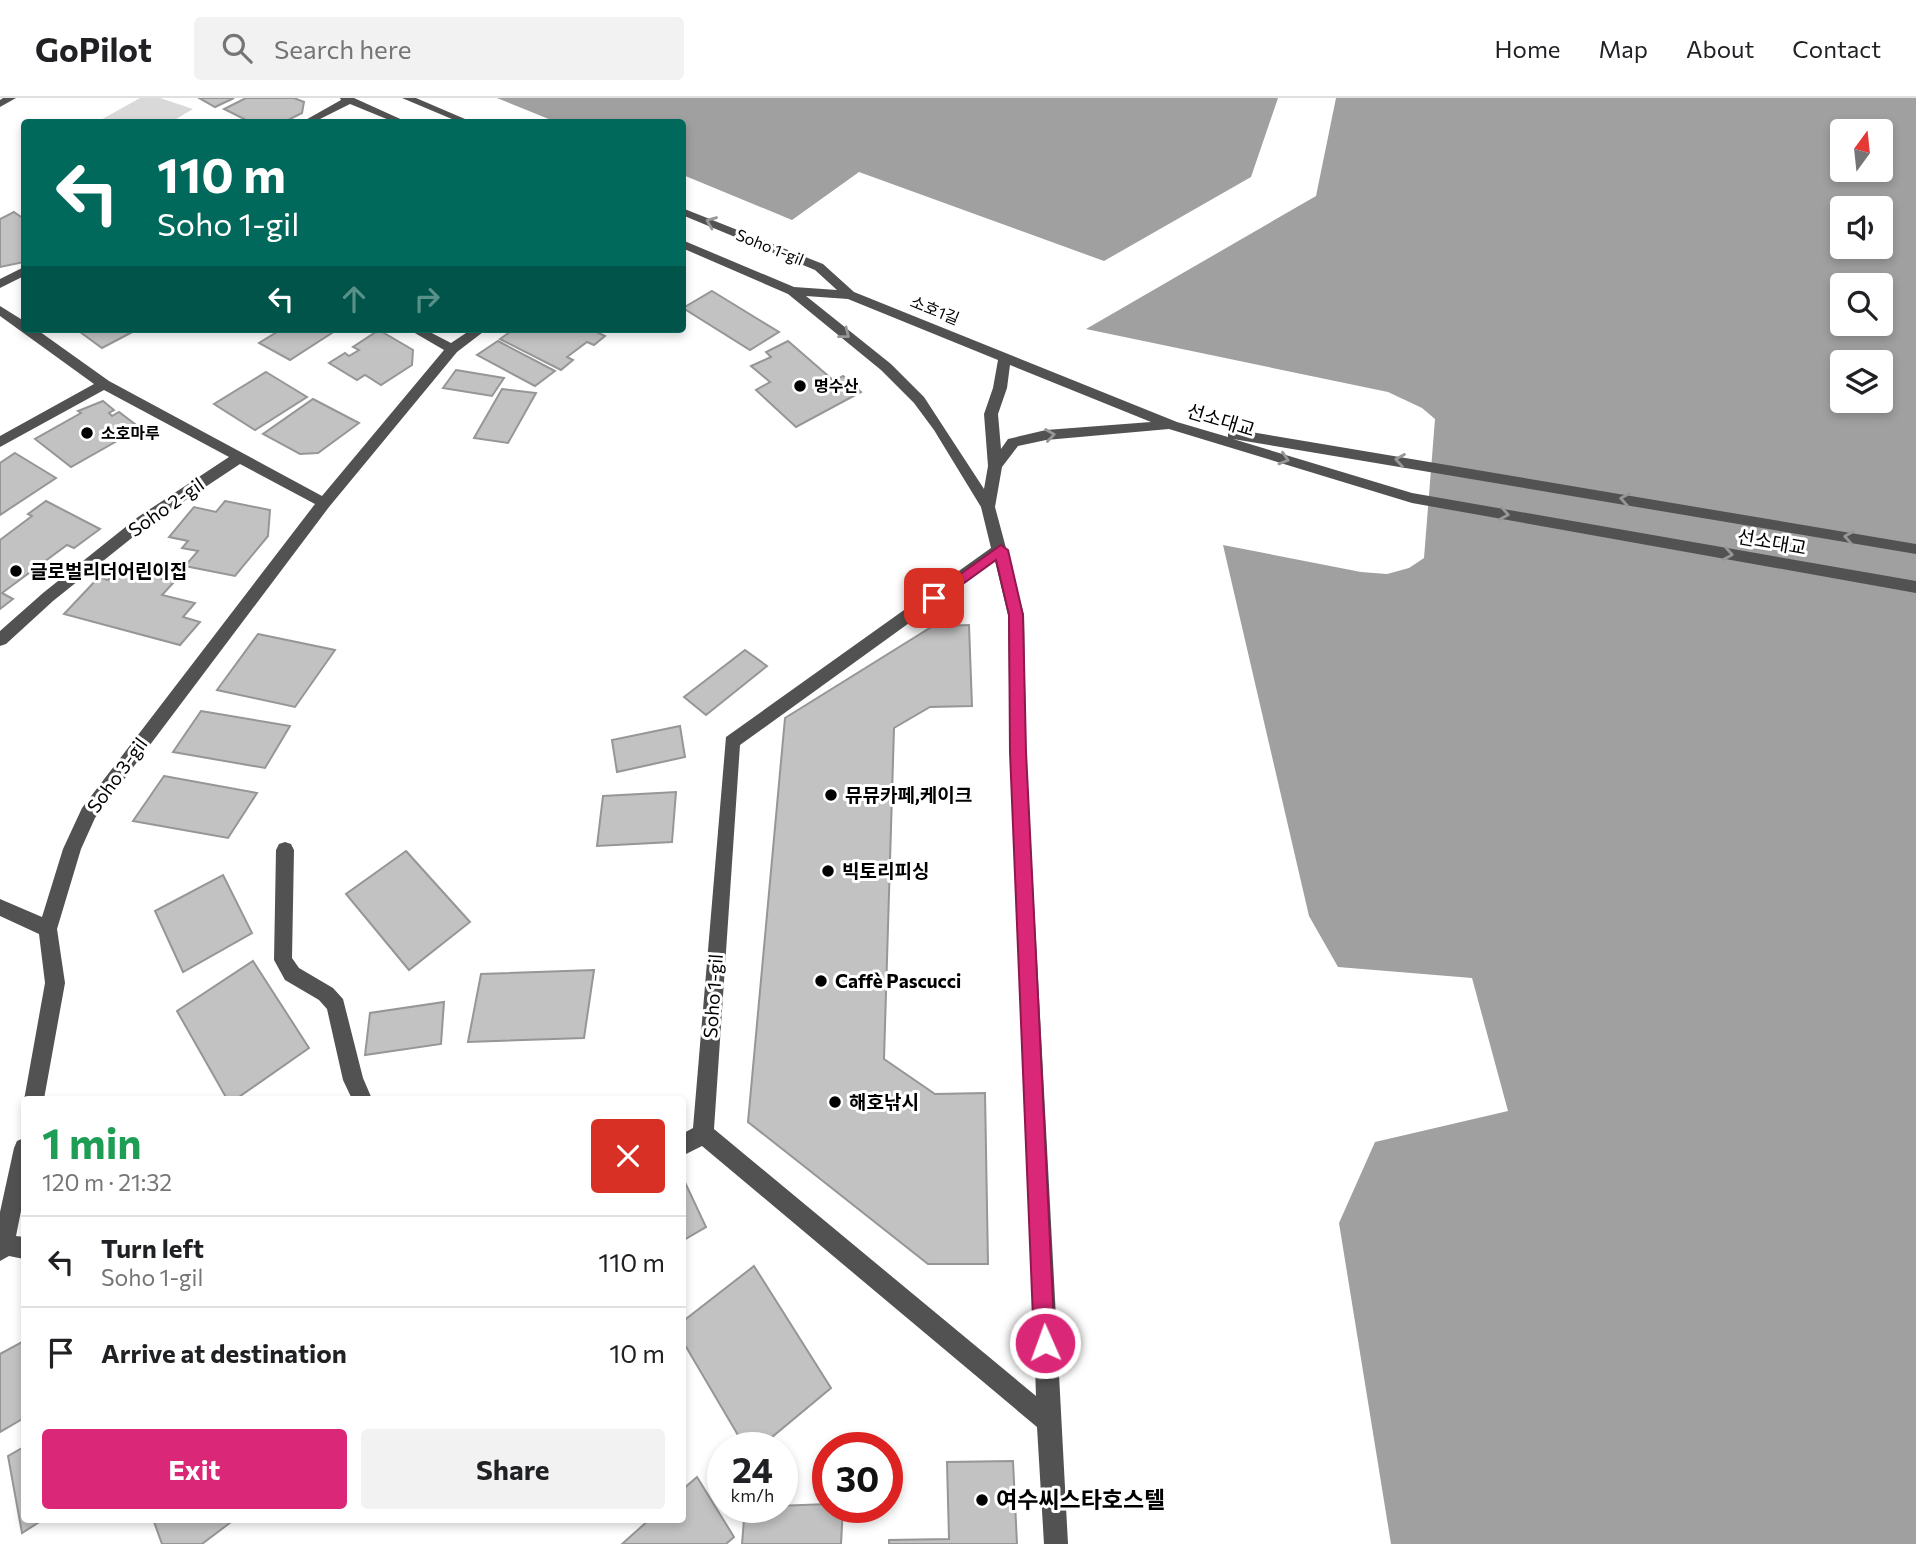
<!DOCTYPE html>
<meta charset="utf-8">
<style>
:root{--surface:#fff;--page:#f2f2f2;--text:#202124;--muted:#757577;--line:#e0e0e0;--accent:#db2777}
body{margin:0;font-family:Commissioner,"Noto Sans KR",sans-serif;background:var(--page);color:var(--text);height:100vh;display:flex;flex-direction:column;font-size:26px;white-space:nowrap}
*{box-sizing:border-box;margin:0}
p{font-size:23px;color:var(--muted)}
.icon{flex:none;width:38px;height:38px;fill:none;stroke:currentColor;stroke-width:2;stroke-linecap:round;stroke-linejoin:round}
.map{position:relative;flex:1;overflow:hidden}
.drawer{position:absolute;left:21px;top:998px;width:665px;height:427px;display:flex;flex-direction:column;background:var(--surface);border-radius:7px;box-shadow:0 4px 10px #0003}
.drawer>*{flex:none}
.guide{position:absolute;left:21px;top:21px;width:665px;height:214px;border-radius:7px;box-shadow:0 4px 10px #0003;background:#00695c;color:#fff;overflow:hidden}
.needle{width:46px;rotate:15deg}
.buttons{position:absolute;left:1830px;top:21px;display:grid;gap:14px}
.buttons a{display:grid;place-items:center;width:63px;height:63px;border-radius:7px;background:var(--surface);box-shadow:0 4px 10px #0003;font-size:35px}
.speed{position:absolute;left:707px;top:1334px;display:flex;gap:14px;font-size:35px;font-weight:700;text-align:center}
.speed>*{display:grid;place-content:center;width:91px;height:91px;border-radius:50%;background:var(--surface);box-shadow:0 4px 10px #0003;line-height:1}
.speed small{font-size:18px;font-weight:400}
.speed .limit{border:10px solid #d22;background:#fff;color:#111}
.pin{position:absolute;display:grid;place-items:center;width:60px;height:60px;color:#fff;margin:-30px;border-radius:14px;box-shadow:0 4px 10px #0006}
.me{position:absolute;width:77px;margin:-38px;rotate:358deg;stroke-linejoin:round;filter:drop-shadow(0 0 5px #0008)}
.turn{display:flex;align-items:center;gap:24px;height:147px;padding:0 21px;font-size:32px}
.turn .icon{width:91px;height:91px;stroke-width:2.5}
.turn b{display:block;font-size:49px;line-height:60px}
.lanes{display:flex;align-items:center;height:66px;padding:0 21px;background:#0003;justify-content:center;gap:35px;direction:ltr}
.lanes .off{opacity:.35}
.round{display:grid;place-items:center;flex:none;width:74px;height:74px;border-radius:7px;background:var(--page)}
.overview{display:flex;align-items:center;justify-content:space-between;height:119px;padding:0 21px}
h1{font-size:42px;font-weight:700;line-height:52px;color:#1e9e55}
.primary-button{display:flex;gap:14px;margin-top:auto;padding:14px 21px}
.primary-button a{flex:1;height:80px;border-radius:7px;background:var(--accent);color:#fff;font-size:28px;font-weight:700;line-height:80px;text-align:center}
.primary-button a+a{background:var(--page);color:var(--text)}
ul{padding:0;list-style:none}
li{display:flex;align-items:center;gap:21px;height:91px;padding:0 21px;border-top:2px solid var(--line)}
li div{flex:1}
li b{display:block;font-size:26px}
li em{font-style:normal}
header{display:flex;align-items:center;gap:42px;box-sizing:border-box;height:98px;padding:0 35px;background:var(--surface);border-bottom:2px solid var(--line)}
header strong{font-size:33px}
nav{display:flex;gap:38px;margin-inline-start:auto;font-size:24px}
.search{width:490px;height:63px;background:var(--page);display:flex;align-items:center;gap:18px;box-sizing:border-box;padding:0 24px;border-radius:7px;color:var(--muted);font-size:26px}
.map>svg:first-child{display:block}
.green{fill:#d9d9d9}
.water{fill:#a0a0a0;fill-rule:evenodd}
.building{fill:#c2c2c2;stroke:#969696;stroke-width:2}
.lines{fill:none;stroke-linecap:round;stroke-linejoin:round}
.minor{fill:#525252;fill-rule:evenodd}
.oneway{stroke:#979797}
.route{fill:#db2777;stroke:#8e194d;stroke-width:2}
.poi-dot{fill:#000;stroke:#fff;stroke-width:2.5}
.labels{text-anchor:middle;stroke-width:6;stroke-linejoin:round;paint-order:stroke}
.far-street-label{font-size:16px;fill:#000;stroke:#fff}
.far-poi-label{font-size:16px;font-weight:bold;fill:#000;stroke:#fff;text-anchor:start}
.street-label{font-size:19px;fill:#000;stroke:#fff}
.poi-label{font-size:19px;font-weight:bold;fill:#000;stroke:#fff;text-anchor:start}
.near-poi-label{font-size:23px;font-weight:bold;fill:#000;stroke:#fff;text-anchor:start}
</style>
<header>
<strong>GoPilot</strong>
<div class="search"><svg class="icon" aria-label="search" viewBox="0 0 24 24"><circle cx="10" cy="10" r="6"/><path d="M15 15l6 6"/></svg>Search here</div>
<nav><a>Home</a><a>Map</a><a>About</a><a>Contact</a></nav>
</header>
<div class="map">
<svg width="1916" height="1446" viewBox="0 0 1916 1446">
<rect width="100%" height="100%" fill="#fff"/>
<path class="green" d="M140,0H160L193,11L171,24H97Z"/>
<g class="water">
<path d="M497,0H1278L1251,79L1104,163L859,74L792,122L683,77L682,24H556Z"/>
<path d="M1336,0H1916V1446H1391L1339,1125L1375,1044L1508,1013L1472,880L1338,869L1309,818L1223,447L1361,474L1387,476L1409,470L1424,460L1435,321L1422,310L1388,294L1086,231L1316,98ZM1843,33H1881V72H1843ZM1843,110H1881V149H1843ZM1843,187H1881V226H1843ZM1843,264H1881V303H1843Z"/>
</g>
<g class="building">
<path d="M199,0H234L215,9Z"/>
<path d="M246,0H294L304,4L302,15L284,24H250L224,11Z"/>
<path d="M14,114L24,121V164L0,169V121Z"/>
<path d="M712,193L779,234L750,252L683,210Z"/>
<path d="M76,231H138L102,250Z"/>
<path d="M282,231H338L290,262L259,245Z"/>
<path d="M514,231H590L605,238L594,247L587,244L567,259L573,262L561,272L500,241Z"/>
<path d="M379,232L413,252L412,267L381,287L365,277L357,282L329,265L345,255L349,258L359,252L353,249Z"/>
<path d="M498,243L555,273L535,288L477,257Z"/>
<path d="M788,243L834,283L843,278L861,294L796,329L756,292L770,284L751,268L771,259L766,254Z"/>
<path d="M456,272L504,280L492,298L443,290Z"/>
<path d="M266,274L307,299L255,332L214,306Z"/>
<path d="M502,291L536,295L508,345L474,340Z"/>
<path d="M313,301L359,325L318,355L300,356L263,336Z"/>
<path d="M103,303L114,312L109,315L112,318L119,314L140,330L71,369L35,341L81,315L78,313Z"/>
<path d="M15,355L56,380L0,417V365Z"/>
<path d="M46,403L100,431L74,450L67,447L2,495L13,501L0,511V442L32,418L28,416Z"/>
<path d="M225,403L270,412L268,438L235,478L185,468L198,453L182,450L188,443L169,439L194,409L216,414Z"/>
<path d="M119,470L174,484L162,497L195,505L183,519L200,524L180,547L64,516L99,479L108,482Z"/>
<path d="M969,527L972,608L930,609L894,630L884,961L935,996L985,995L988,1166H928L748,1024L785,620L933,528Z"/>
<path d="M258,536L335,552L295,609L217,592Z"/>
<path d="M745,552L767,568L706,617L684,599Z"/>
<path d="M201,613L290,628L265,670L173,654Z"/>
<path d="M680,628L685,659L617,674L612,642Z"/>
<path d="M164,678L257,695L228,740L133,723Z"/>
<path d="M676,694L672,744L597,748L603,698Z"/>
<path d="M406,753L470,824L409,872L346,796Z"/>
<path d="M223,777L252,835L183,874L155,813Z"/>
<path d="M253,863L309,950L236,1001H227L177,913Z"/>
<path d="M594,872L584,940L468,944L481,876Z"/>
<path d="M444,904L441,946L365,957L370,915Z"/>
<path d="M682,1078L706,1129L682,1143Z"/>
<path d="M754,1168L831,1290L760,1349H745L682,1242V1224Z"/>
<path d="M24,1243V1320L0,1334V1256Z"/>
<path d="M24,1349V1421H44L22,1435L8,1358Z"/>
<path d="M1013,1363L1017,1446H889V1442L949,1441L947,1364Z"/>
<path d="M697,1379L734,1439L726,1446H622L650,1421H682V1392Z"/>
<path d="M828,1406V1409H843L841,1446H742L745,1409Z"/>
<path d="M153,1421H235L202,1446H162Z"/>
</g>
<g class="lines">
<g class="minor">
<path d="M3,0H16L0,9V2Z"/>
<path d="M340,0H354L407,24H394L350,6L314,24H302L341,2Z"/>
<path d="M402,0H416L472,24H459Z"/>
<path d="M682,110L823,166L854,194L1177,324L1228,339V333L1233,331L1916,446V456L1233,341L1412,395L1916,483V495L1412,405L1169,331L1046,342L1018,348L1002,369L995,409L1024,517L1026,654L1068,1446H1044L1037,1329L702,1048L682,1058V1036L693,1030L726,639L991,450L981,409L934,332L914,305L881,272L788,196L682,150V142L794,189L837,192L815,172L682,117ZM806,198L848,201L998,262L993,290L984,316L988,368L984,391L924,299L891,266ZM1010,267L1151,324L1046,332L1008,341L1001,351L998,316L1007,290ZM995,463L1008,517L1010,654L1024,958L1036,1298L714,1031L740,647Z"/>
<path d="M24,169V178L0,190V181Z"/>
<path d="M0,208L24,223V231H36L109,283L322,398L444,252L408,231H424L451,245L472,231H487L457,254L329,409L95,720L81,751L57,831L65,885L44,1001L24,1002L45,885L39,836L0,818V801L42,819L63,751L82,710L315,406L240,366L148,427L53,503L6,546L0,548V533L43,495L138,419L229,359L104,292L0,349V338L94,286L0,218Z"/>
<path d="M285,744L291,746L294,752L292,860L299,870L333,890L343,901L363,980L372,1001H352L343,982L327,911L319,902L285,882L274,862L276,752L279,746Z"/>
<path d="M24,1040V1098L16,1138L24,1139V1161L9,1158L0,1163V1114L14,1050L17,1043Z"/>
</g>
</g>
<defs><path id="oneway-chevron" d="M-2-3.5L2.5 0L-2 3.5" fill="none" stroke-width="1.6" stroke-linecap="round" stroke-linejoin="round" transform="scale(1.75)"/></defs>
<g class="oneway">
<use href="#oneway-chevron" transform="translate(711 124) rotate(-158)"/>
<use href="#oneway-chevron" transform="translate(845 236) rotate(38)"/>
<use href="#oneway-chevron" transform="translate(1050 337) rotate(-8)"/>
<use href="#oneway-chevron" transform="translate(1284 361) rotate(17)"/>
<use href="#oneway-chevron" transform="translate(1400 362) rotate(-171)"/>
<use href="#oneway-chevron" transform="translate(1625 401) rotate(-170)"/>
<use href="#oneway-chevron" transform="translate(1504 416) rotate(10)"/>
<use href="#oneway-chevron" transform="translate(1849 439) rotate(-170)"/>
<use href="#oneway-chevron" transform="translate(1728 456) rotate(10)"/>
</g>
<path class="route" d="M1001,447L1008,452L1023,517L1026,654L1055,1245L1052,1252L1045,1255L1037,1252L1034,1245L1010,654L1009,517L996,462L939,503L934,505L927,500Z"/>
<g class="poi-dot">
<circle cx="800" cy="288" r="7"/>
<circle cx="87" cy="335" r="7"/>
<circle cx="16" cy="473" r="7"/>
<circle cx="831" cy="697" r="7"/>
<circle cx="828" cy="773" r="7"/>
<circle cx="821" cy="883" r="7"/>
<circle cx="835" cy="1004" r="7"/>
<circle cx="982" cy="1402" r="7"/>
</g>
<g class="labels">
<g class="far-street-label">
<text transform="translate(770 149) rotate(22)" y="6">Soho 1-gil</text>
<text transform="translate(935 212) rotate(22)" y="6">소호1길</text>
</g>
<g class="far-poi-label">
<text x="814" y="294">명수산</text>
<text x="101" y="341">소호마루</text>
</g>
<g class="street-label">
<text transform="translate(1221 322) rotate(17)" y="7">선소대교</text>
<text transform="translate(166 409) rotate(-35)" y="7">Soho 2-gil</text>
<text transform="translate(1772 444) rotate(10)" y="7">선소대교</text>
<text transform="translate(117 677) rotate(-54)" y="7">Soho 3-gil</text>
<text transform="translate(713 898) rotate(-86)" y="7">Soho 1-gil</text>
</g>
<g class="poi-label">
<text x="30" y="480">글로벌리더어린이집</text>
<text x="845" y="704">뮤뮤카페,케이크</text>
<text x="842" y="780">빅토리피싱</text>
<text x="835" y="890">Caffè Pascucci</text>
<text x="849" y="1011">해호낚시</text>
</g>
<g class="near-poi-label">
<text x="996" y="1410">여수씨스타호스텔</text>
</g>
</g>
</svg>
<div class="buttons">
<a><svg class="needle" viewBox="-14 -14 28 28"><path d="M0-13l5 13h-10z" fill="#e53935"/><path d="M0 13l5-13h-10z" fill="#757577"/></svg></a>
<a><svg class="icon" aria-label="sound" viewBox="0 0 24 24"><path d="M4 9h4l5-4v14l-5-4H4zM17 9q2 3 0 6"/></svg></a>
<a><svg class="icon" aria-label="search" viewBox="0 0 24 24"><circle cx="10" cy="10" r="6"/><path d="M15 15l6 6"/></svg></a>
<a><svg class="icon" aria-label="layers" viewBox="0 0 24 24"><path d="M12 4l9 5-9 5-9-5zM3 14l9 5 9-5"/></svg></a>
</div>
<div class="speed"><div>24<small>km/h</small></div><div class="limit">30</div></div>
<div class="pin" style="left:934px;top:500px;background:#d93025"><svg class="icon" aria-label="arrive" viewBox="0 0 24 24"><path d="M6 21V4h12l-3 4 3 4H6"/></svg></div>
<svg class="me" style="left:1045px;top:1245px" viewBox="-20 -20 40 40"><circle r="17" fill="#db2777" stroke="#fff" stroke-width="3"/><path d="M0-11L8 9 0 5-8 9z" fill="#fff"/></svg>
<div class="guide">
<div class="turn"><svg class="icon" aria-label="left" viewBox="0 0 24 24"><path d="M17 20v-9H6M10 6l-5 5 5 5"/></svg><div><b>110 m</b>Soho 1-gil</div></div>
<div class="lanes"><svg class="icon" aria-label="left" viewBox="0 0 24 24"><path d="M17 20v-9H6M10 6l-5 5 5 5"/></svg><svg class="icon off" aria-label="ahead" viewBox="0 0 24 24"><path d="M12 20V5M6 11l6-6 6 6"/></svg><svg class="icon off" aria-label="right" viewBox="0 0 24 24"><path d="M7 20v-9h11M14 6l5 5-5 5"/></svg></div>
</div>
<section class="drawer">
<div class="overview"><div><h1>1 min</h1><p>120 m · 21:32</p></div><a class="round" style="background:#d93025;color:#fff"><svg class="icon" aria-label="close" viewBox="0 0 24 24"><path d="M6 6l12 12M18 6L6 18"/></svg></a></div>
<ul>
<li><svg class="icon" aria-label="left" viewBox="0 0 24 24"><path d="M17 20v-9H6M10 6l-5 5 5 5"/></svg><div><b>Turn left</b><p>Soho 1-gil</p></div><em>110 m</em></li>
<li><svg class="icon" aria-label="arrive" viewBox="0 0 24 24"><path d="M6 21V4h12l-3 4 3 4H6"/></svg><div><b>Arrive at destination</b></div><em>10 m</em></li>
</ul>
<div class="primary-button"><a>Exit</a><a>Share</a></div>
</section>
</div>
